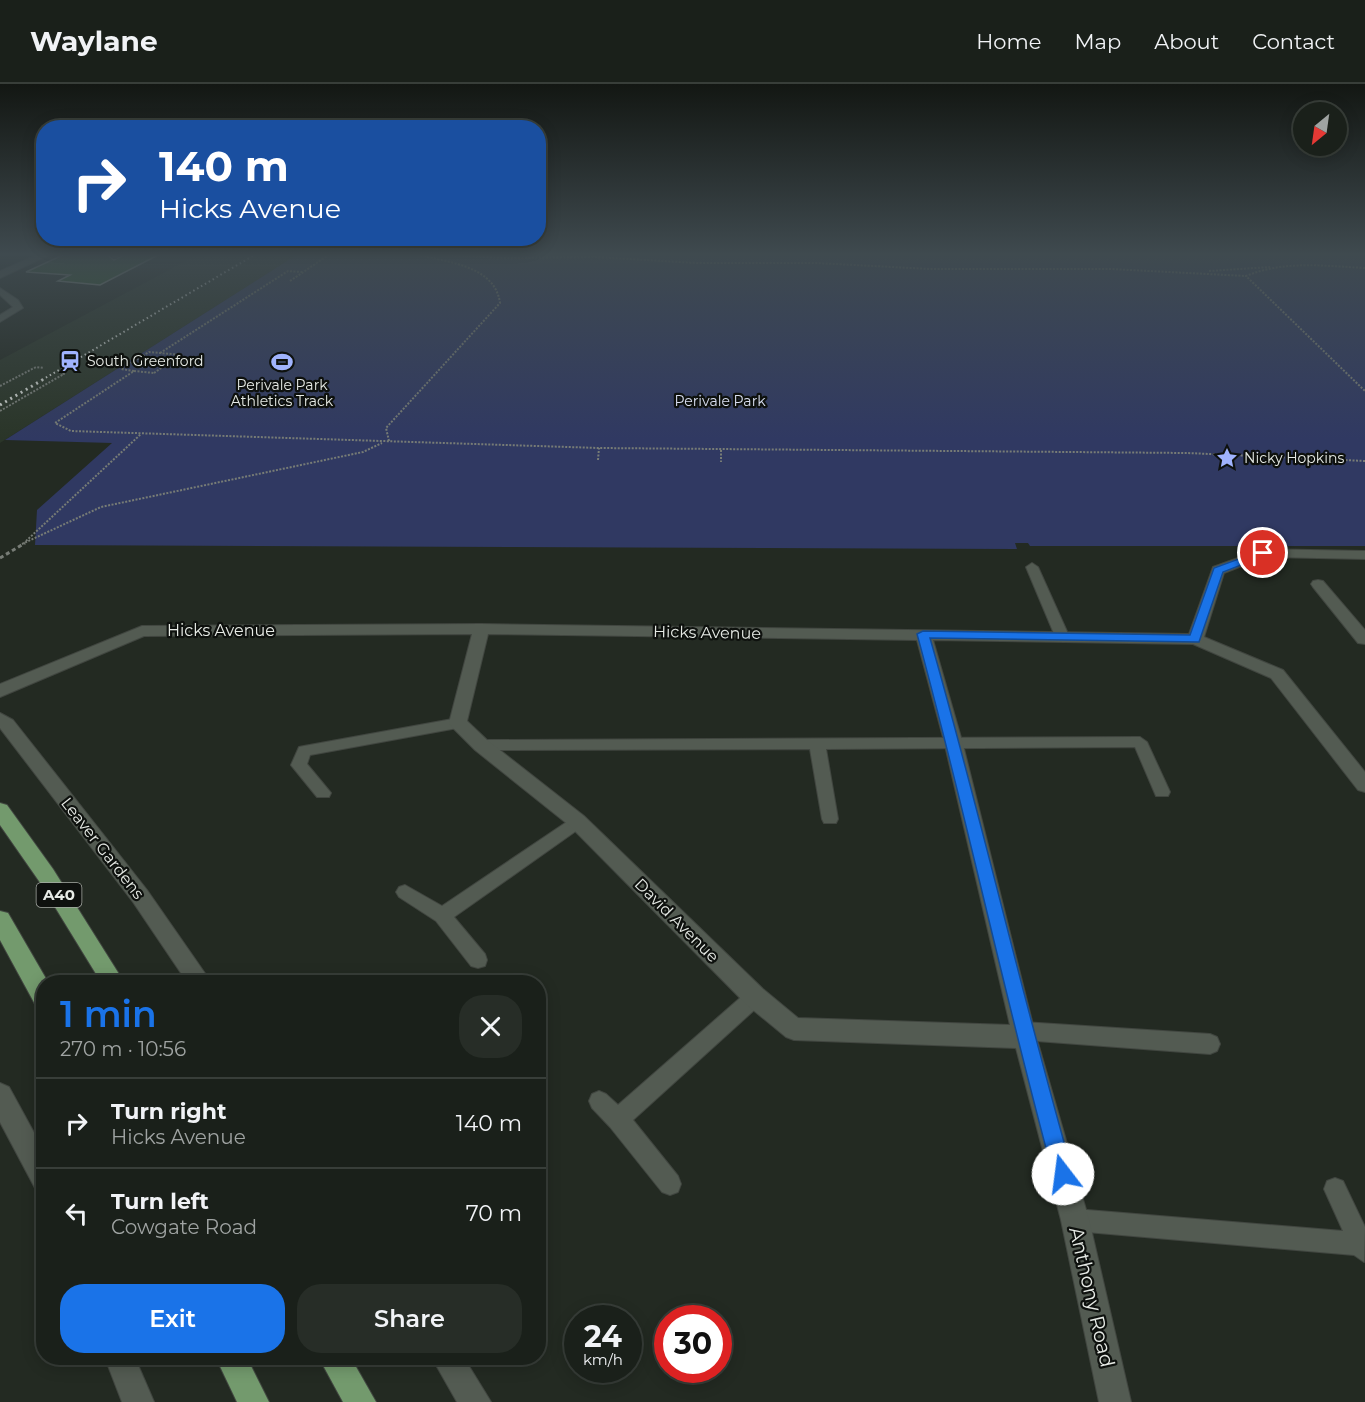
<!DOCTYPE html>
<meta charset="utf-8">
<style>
:root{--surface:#1a201a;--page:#272d27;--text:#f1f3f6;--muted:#9fa3a2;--line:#383e39;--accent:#1a73e8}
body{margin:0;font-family:Montserrat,sans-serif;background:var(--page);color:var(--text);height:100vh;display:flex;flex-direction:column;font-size:22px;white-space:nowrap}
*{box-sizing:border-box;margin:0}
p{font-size:20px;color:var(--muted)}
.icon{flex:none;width:33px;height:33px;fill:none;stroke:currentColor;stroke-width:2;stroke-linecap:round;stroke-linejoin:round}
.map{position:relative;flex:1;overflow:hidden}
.panel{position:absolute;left:36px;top:891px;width:510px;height:390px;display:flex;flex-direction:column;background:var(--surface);border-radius:24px;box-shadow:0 3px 15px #0003,0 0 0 2px var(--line)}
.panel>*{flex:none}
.banner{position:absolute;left:36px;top:36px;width:510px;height:126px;border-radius:24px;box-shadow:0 3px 15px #0003,0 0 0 2px var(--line);background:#1a4fa0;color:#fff;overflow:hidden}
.needle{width:39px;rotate:209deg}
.controls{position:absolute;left:1293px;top:18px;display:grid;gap:12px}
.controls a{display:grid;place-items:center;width:54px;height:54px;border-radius:50%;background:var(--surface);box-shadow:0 3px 15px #0003,0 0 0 2px var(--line);font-size:30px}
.speed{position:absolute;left:564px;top:1221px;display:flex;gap:12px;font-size:30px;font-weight:700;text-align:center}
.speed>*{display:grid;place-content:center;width:78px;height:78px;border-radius:50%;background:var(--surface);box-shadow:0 3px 15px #0003,0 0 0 2px var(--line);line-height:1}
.speed small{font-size:15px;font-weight:400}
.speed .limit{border:9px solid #d22;background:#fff;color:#111}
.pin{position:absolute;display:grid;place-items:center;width:51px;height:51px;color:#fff;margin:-26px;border:3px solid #fff;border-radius:50%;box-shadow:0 2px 6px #0007}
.me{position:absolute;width:66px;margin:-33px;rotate:345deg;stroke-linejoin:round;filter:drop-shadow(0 0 4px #0008)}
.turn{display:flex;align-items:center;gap:21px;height:126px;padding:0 24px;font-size:27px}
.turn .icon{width:78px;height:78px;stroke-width:2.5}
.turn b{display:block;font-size:42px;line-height:51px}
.round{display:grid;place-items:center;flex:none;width:63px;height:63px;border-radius:24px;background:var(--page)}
.head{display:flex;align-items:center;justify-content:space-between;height:102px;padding:0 24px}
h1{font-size:36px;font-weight:600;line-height:45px;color:var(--accent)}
.primary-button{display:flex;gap:12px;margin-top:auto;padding:12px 24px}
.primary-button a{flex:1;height:69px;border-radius:24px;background:var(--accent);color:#fff;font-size:24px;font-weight:600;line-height:69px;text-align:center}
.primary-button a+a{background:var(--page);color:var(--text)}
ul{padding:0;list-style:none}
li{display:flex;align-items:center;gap:18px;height:90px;padding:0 24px;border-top:2px solid var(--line)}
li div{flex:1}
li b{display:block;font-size:22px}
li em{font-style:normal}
header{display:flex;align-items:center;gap:36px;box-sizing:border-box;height:84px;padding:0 30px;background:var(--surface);border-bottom:2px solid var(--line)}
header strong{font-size:28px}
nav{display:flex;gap:33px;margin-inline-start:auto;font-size:21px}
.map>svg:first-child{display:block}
.built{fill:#2a3528}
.green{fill:#303962}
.building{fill:#2b5a24;stroke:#8b948a;stroke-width:1.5}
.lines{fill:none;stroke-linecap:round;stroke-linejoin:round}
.service-casing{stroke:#414640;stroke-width:2}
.minor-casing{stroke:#414640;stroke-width:2}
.trunk-casing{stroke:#414640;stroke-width:2}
.path-far1{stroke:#777c76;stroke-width:2;stroke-dasharray:2 1.5;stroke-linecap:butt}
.path{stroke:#777c76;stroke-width:3;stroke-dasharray:4 3;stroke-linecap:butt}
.service{fill:#535b52;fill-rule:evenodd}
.minor{fill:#535b52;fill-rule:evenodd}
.trunk{fill:#739a6d;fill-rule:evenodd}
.rail-far1{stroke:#ced2cd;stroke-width:2;stroke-dasharray:1.5 3;stroke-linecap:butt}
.rail{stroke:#ced2cd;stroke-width:3;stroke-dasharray:2 4;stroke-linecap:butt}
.route{fill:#1a73e8;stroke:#114b97;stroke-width:1.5}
.labels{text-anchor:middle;stroke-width:4.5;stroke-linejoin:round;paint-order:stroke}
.far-poi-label{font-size:14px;fill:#e7ebe6;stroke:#0e110e;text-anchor:start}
.far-park-label{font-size:14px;fill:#dae0f2;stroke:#0e110e}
.shield{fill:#0e110e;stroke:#a6aaa5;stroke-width:1.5}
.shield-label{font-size:15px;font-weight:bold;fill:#e7ebe6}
.street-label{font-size:16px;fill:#e7ebe6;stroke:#0e110e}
.near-street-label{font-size:20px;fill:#e7ebe6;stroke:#0e110e}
</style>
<header>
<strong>Waylane</strong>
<nav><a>Home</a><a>Map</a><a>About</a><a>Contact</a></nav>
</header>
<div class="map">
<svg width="1365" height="1318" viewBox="0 0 1365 1318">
<rect width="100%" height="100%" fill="#232a22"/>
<path class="built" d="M199,170H298L0,359V276Z"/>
<path class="green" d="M298,170H1365V462H1030L1028,459H1015L1017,465L35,461L37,426L112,359L5,356Z"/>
<path class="building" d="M65,170H110L109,172L114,176L125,170H160L100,201L58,197L70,191L26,188Z"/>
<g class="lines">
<defs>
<g id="service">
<path d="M1032,479L1038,483L1069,552L1067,555L1062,556L1055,552L1026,483Z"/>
<path d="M458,634L463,635L465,639L463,643L310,671L307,680L331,709L329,713H317L291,681L299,663L304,662Z"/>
<path d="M1140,653L1147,658L1170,708L1168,712H1156L1135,663L826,665L838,735L836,739H824L822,735L810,665L481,666L473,661L481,656Z"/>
<path d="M577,731L583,732L585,737L583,742L454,833L485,870L487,876L485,882L478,884L471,882L436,837L399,813L396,808L399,803L405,801L442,822Z"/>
<path d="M755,904L762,907L765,913L762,919L633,1036L678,1092L681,1100L678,1108L670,1111L662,1108L610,1043L592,1024L589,1017L592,1010L599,1007L606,1010L618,1021L748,907Z"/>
<path d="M1023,938L1210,950L1217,953L1220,960L1217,967L1210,970L1023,956L1016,954L1013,947L1016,940Z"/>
<path d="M1335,1094L1343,1097L1365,1143L1364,1178L1354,1171L1075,1147L1067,1144L1064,1136L1067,1128L1075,1125L1343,1147L1324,1105L1327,1097Z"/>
</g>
<g id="minor">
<path d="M39,170H51L0,194V187Z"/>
<path d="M113,170H123L115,174L111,172Z"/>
<path d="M0,204L18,216L23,224L0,238V231L13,223L0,211Z"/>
<path d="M1263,465L1365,467V475L1265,473L1224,489L1204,553L1283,586L1365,688V708L1358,706L1271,594L1193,560L933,556L962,657L1034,945L1089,1136L1131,1318H1099L1061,1136L1016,964L794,956L786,953L747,921L570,742L475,666L452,643L449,639L472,550L144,552L0,613V600L142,542L481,540L1189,550L1213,483ZM488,550L917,556L944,657L1010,941L798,934L763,905L584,732L487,656L467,637Z"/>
<path d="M1318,496L1323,497L1365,546V560L1358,559L1313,503L1311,500L1313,497Z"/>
<path d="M0,629L13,636L147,806L211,898H187L133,818L0,644Z"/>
<path d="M0,999L9,1003L44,1067V1108L35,1104L0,1038Z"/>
<path d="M105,1274H135L154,1318H122Z"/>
<path d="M432,1274H464L491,1318H457Z"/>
</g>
<g id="trunk">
<path d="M0,719L7,721L53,785L124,898H101L39,797L0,741Z"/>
<path d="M0,827L8,829L48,898H44V924L36,922L0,856Z"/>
<path d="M216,1274H247L269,1318H237Z"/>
<path d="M319,1274H351L376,1318H343Z"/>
</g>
</defs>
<use href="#service" class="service-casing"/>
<use href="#minor" class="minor-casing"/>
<use href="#trunk" class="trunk-casing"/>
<g class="path-far1">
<path d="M420,170L504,174L595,173L697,179H817L930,185H1111L1246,192"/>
<path d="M1365,184C1324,182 1285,176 1246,192L1365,307"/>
<path d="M1209,187L1270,183"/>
<path d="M290,197L330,170"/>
<path d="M160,269L288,187L302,188"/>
<path d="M182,271L149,268L121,285L134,287L55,339L71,347L599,364L1187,369L1365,377"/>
<path d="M134,287L154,289"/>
<path d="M154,289L180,271"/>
<path d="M0,302L36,283L44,284"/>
<path d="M0,327L64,290L61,289"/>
<path d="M389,357L386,344L500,219C495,181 446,178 415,170"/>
<path d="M721,366V378"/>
<path d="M598,376L599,364"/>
<path d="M26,457L141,350"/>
<path d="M22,460L101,423L363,368L382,359"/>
</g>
<path class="path" d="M0,474L25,459"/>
<use href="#service" class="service"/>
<use href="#minor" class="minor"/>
<use href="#trunk" class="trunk"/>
<path class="rail-far1" d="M42,296L256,170"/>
<path class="rail" d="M0,321L44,295"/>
</g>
<linearGradient id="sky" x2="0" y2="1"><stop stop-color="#131713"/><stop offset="0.48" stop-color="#3f4a4f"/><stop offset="1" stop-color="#3f4a4f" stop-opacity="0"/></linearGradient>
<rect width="1365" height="355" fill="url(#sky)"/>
<path class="route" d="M1263,466L1267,467V471L1223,488L1199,558L930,554C981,732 1022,912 1073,1090L1070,1097L1063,1100L1055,1097L1053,1090C1004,911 966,729 917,550L923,547L1190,551L1214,484Z"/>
<defs>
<symbol id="station-bare" viewBox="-9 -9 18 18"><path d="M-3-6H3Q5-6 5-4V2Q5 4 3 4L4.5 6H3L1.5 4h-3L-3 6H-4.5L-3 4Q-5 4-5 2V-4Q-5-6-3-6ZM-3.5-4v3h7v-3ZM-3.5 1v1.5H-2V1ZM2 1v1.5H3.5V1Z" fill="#a0b3fd" stroke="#0e110e" stroke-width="2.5" paint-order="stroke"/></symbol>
<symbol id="stadium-bare" viewBox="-9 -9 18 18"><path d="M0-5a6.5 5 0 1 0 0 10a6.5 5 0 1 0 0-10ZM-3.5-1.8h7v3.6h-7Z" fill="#a0b3fd" stroke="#0e110e" stroke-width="2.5" paint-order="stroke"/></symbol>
<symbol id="sight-bare" viewBox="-9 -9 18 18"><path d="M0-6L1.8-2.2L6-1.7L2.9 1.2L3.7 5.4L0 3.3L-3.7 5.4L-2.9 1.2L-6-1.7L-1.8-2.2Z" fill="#a0b3fd" stroke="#0e110e" stroke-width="2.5" paint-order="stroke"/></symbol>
</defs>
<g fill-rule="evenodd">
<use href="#station-bare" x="55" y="262" width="30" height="30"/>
<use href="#stadium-bare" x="267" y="263" width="30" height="30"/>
<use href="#sight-bare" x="1212" y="359" width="30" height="30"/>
</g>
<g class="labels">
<g class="far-poi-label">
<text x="87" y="282">South Greenford</text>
<text x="282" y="306" text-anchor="middle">Perivale Park<tspan x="282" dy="16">Athletics Track</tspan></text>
<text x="1244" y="379">Nicky Hopkins</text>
</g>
<g class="far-park-label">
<text x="720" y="322">Perivale Park</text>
</g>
<rect class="shield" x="36.5" y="799" width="45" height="24" rx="4.5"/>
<g class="shield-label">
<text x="59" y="816">A40</text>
</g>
<g class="street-label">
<text x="221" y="552">Hicks Avenue</text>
<text transform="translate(707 548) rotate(1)" y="6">Hicks Avenue</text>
<text transform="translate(103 764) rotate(52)" y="6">Leaver Gardens</text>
<text transform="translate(677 836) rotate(45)" y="6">David Avenue</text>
</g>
<g class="near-street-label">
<text transform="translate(1092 1213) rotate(77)" y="7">Anthony Road</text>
</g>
</g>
</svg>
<div class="controls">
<a><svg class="needle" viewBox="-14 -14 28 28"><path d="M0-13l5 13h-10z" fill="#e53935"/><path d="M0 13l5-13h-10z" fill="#9fa3a2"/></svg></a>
</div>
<div class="speed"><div>24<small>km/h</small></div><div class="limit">30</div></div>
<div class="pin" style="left:1263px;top:469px;background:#d93025"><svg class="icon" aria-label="arrive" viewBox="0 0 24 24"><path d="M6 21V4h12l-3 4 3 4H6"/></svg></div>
<svg class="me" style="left:1063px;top:1090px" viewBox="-20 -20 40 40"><circle r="19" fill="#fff"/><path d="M0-13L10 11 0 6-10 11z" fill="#1a73e8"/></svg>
<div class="banner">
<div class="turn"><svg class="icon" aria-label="right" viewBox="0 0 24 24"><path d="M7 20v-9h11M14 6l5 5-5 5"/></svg><div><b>140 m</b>Hicks Avenue</div></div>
</div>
<section class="panel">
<div class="head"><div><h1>1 min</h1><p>270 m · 10:56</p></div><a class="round"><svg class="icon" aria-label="close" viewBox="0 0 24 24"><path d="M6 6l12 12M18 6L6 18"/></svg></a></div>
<ul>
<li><svg class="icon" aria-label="right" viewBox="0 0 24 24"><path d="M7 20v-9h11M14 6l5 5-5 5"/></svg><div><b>Turn right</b><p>Hicks Avenue</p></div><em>140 m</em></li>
<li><svg class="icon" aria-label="left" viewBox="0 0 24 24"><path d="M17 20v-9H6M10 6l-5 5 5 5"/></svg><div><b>Turn left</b><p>Cowgate Road</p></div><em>70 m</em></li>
</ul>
<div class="primary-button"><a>Exit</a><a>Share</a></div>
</section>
</div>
